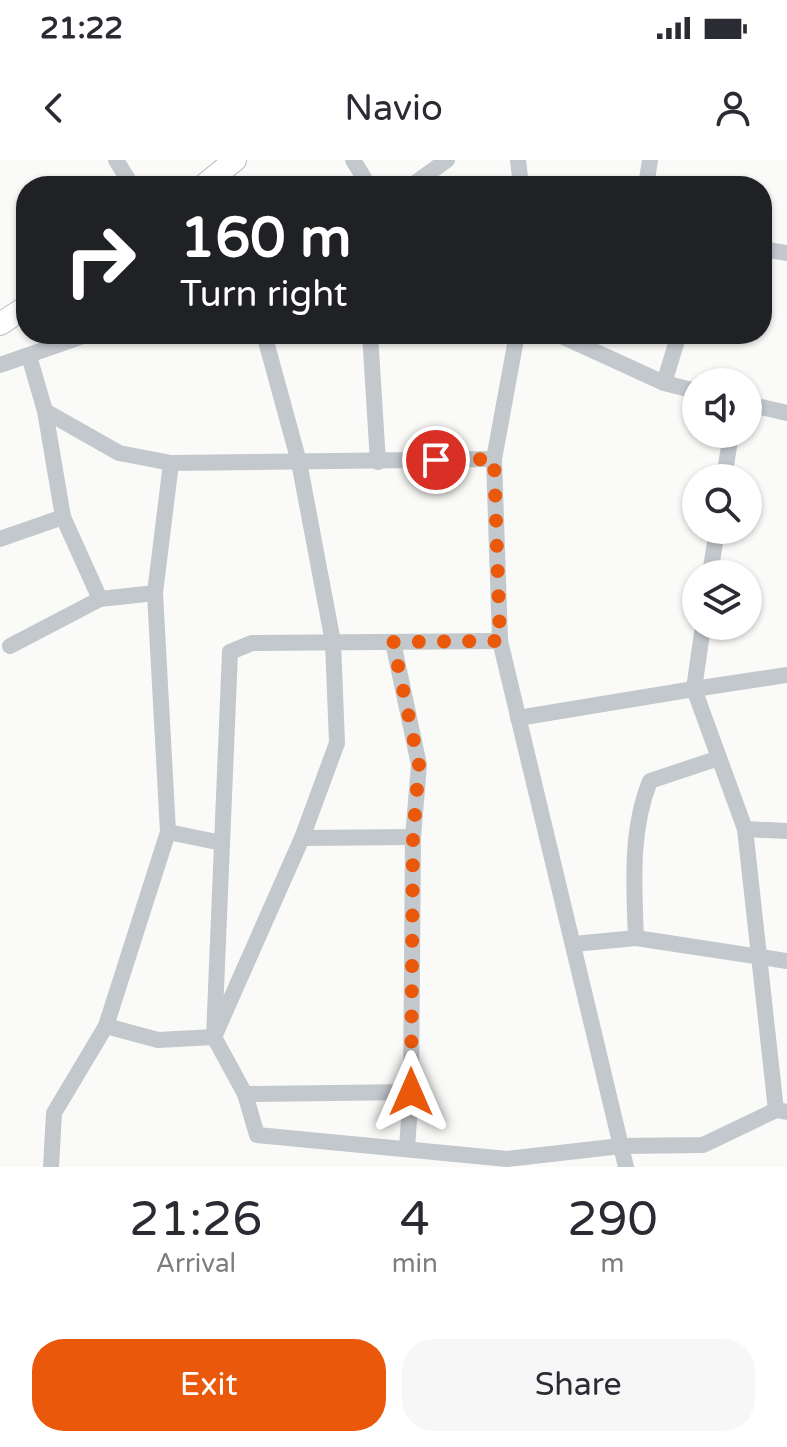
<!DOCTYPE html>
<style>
:root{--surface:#fff;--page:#f7f7f7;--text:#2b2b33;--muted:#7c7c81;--accent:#ea580c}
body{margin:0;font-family:"Varela Round",sans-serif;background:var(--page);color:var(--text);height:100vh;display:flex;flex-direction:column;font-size:30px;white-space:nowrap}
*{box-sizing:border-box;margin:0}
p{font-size:26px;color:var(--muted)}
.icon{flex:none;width:44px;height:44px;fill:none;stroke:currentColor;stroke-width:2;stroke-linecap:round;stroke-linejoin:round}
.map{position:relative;height:1007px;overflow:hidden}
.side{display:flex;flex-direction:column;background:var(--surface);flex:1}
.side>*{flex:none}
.guide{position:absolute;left:16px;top:16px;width:756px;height:168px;border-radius:32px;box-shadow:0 2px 6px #0004;background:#202124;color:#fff;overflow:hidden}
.tools{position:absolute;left:682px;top:208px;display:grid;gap:16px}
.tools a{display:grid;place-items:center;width:80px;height:80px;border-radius:50%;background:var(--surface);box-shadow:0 2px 6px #0004;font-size:40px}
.pin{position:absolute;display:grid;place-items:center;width:68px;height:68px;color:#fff;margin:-34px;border:4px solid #fff;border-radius:50%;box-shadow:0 2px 8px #0007}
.me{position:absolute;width:88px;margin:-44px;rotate:0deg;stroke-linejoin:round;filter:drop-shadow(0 0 6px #0008)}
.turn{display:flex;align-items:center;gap:28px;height:168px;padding:0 32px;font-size:36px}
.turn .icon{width:104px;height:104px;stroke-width:2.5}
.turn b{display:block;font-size:56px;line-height:68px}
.eta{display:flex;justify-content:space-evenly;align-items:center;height:136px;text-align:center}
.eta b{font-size:48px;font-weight:600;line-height:56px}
.primary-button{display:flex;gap:16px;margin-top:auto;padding:16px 32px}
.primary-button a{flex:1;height:92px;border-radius:32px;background:var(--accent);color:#fff;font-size:32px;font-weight:600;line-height:92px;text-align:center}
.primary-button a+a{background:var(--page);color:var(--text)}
.status{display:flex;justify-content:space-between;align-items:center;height:56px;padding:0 40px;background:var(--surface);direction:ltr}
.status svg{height:22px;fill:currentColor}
header{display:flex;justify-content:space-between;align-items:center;height:104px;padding:0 32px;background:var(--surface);font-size:36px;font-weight:600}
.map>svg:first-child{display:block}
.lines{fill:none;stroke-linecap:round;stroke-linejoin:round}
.secondary-casing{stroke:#b3babf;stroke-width:24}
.minor{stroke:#c3c8cc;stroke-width:16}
.secondary{stroke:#fff;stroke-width:22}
.route{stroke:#ea580c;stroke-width:14;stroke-dasharray:0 25.2}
</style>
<div class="status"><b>21:22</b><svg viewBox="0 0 49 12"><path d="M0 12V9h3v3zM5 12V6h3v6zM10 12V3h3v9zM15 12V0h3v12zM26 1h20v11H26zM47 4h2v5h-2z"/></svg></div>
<header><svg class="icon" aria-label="back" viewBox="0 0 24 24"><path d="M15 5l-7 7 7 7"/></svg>Navio<svg class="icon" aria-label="person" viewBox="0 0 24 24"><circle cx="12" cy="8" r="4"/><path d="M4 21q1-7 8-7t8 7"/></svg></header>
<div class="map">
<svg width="787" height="1007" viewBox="0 0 787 1007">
<rect width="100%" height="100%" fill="#fafaf8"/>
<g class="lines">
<defs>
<g id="secondary">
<path d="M203,26L235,0"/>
<path d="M0,164L26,147"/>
</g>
</defs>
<use href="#secondary" class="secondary-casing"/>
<g class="minor">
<path d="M116,0L132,26"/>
<path d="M353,0L369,26"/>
<path d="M518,0L521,26"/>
<path d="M411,26L447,0"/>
<path d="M646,26L650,0"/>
<path d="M762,89L787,93"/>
<path d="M370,174L378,302"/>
<path d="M517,174L494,299L500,481L626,1007"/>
<path d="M557,174L664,223L679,174"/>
<path d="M29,196L45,251L63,357L100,439"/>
<path d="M0,205L89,174"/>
<path d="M664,223L696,231"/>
<path d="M748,244L787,253"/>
<path d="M45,251L119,293L171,303L494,299"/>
<path d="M724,318L731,274"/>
<path d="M0,379L63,357"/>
<path d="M710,414L717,370"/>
<path d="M703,466L694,529L787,515"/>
<path d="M500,481L252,483L230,492L214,877L245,934L257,975L507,999L621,986L703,985L776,950L787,952"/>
<path d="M393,482L419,605L413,677L411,932L407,988"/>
<path d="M10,486L100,439L155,433"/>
<path d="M518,558L694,529L745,669L776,950"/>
<path d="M745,669L787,671"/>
<path d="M168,672L222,683"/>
<path d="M302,678L413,677"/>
<path d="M636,778C634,726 630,670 650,621L719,598"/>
<path d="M574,784L636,778L787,801"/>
<path d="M106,866L158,880L214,877L302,678L337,583L333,482L299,302L264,174"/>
<path d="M245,934L411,932"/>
<path d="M51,1007L54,953L106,866L168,672L155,433L171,303"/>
</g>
<use href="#secondary" class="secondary"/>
</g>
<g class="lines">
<path class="route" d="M411,932L413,677L419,605L393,482L500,481L494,299L436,300"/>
</g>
</svg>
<div class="tools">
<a><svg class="icon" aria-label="sound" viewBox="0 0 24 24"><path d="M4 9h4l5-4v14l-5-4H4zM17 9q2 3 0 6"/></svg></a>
<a><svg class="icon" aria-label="search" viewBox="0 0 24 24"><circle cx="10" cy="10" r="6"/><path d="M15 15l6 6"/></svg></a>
<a><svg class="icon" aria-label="layers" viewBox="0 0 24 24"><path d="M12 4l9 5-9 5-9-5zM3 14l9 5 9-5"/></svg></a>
</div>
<div class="pin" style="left:436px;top:300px;background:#d93025"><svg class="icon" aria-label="arrive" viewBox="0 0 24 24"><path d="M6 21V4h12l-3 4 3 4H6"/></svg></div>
<svg class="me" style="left:411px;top:932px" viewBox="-20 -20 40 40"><path d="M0-17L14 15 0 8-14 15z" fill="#ea580c" stroke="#fff" stroke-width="4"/></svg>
<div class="guide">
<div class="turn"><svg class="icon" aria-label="right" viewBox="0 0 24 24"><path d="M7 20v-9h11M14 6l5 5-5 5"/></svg><div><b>160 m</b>Turn right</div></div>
</div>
</div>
<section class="side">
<div class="eta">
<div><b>21:26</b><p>Arrival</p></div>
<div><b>4</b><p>min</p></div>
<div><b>290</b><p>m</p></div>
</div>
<div class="primary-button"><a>Exit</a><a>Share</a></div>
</section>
